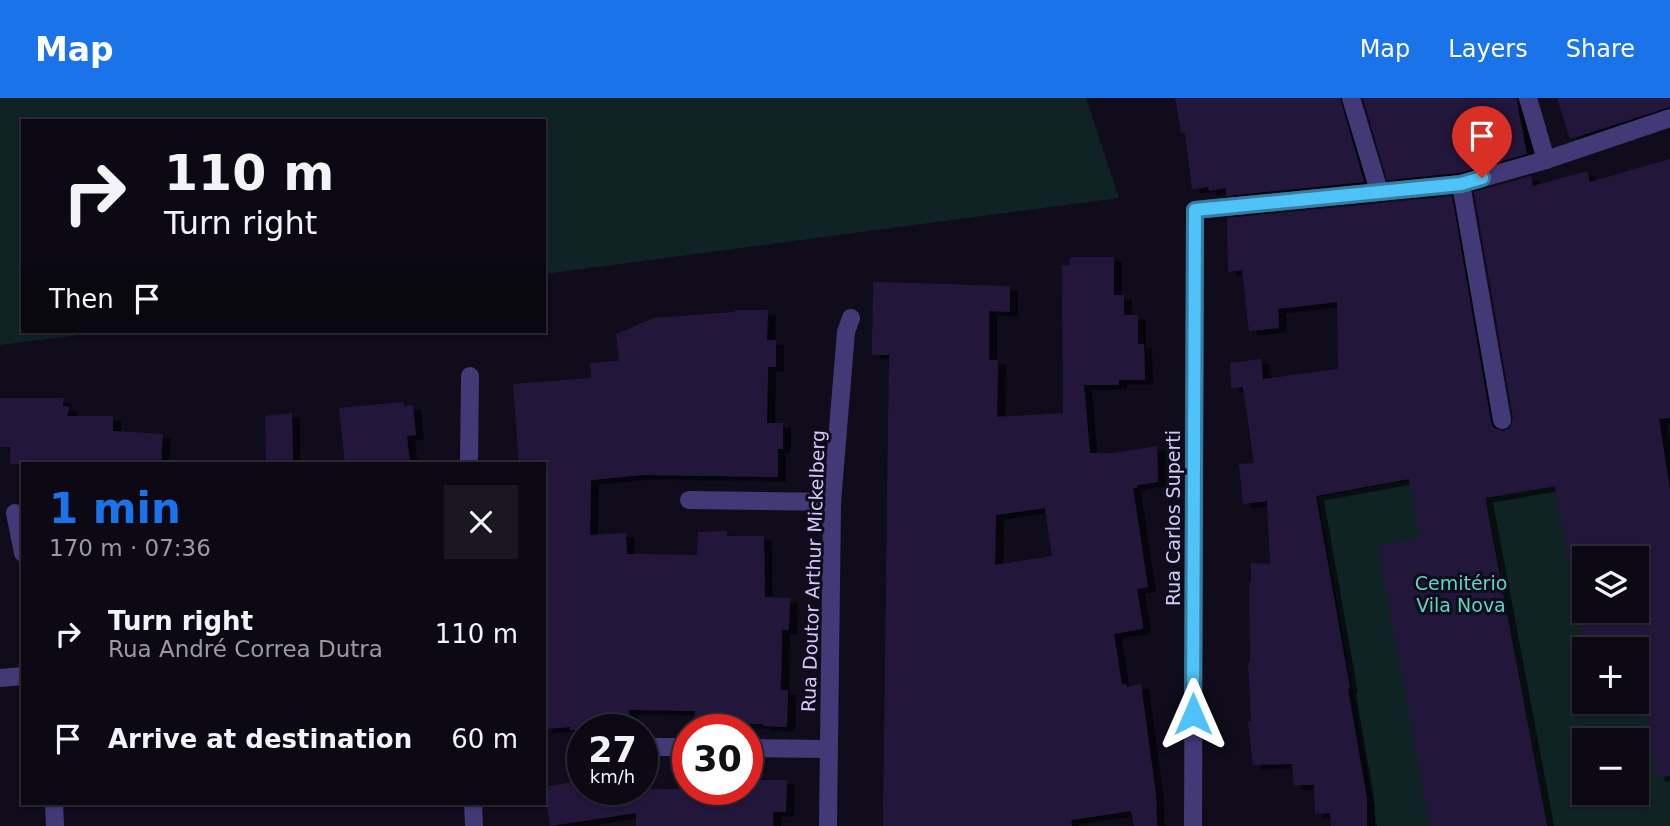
<!DOCTYPE html>
<meta charset="utf-8">
<style>
:root{--surface:#0c0914;--page:#1a1722;--text:#f1f3f6;--muted:#9a9aa0;--line:#2c2a34;--accent:#1a73e8}
body{margin:0;font-family:"DejaVu Sans",sans-serif;background:var(--page);color:var(--text);height:100vh;display:flex;flex-direction:column;font-size:26px;white-space:nowrap}
*{box-sizing:border-box;margin:0}
p{font-size:23px;color:var(--muted)}
.icon{flex:none;width:38px;height:38px;fill:none;stroke:currentColor;stroke-width:2;stroke-linecap:round;stroke-linejoin:round}
.map{position:relative;flex:1;overflow:hidden}
.panel{position:absolute;left:21px;top:364px;width:525px;height:343px;display:flex;flex-direction:column;background:var(--surface);border-radius:0px;box-shadow:0 2px 5px #0004,0 0 0 2px var(--line)}
.panel>*{flex:none}
.hud{position:absolute;left:21px;top:21px;width:525px;height:214px;border-radius:0px;box-shadow:0 2px 5px #0004,0 0 0 2px var(--line);background:#0c0914;color:var(--text);overflow:hidden}
.buttons{position:absolute;left:1572px;top:448px;display:grid;gap:14px}
.buttons a{display:grid;place-items:center;width:77px;height:77px;border-radius:0px;background:var(--surface);box-shadow:0 2px 5px #0004,0 0 0 2px var(--line);font-size:35px}
.speed{position:absolute;left:567px;top:616px;display:flex;gap:14px;font-size:35px;font-weight:700;text-align:center}
.speed>*{display:grid;place-content:center;width:91px;height:91px;border-radius:50%;background:var(--surface);box-shadow:0 2px 5px #0004,0 0 0 2px var(--line);line-height:1}
.speed small{font-size:18px;font-weight:400}
.speed .limit{border:10px solid #d22;background:#fff;color:#111}
.pin{position:absolute;display:grid;place-items:center;width:60px;height:60px;color:#fff;margin:-72px -30px;border-radius:50% 50% 50% 0;rotate:-45deg;box-shadow:0 0 7px #0007}
.pin .icon{rotate:45deg}
.me{position:absolute;width:77px;margin:-38px;rotate:0deg;stroke-linejoin:round;filter:drop-shadow(0 0 5px #0008)}
.turn{display:flex;align-items:center;gap:24px;height:147px;padding:0 28px;font-size:32px}
.turn .icon{width:91px;height:91px;stroke-width:2.5}
.turn b{display:block;font-size:49px;line-height:60px}
.then{display:flex;align-items:center;height:66px;padding:0 28px;background:#0003;gap:14px;font-size:26px}
.round{display:grid;place-items:center;flex:none;width:74px;height:74px;border-radius:0px;background:var(--page)}
.summary{display:flex;align-items:center;justify-content:space-between;height:119px;padding:0 28px}
h1{font-size:42px;font-weight:600;line-height:52px;color:var(--accent)}
ul{padding:0;list-style:none}
li{display:flex;align-items:center;gap:21px;height:105px;padding:0 28px}
li div{flex:1}
li b{display:block;font-size:26px}
li em{font-style:normal}
header{display:flex;align-items:center;gap:42px;box-sizing:border-box;height:98px;padding:0 35px;background:var(--accent);color:#fff}
header strong{font-size:33px}
nav{display:flex;gap:38px;margin-inline-start:auto;font-size:24px}
.map>svg:first-child{display:block}
.green{fill:#0f2224;fill-rule:evenodd}
.building{fill:#24193a;fill-rule:evenodd;filter:url(#shadow)}
.lines{fill:none;stroke-linecap:round;stroke-linejoin:round}
.minor{stroke:#443977;stroke-width:18}
.route-casing{stroke:#337fa1;stroke-width:18}
.route{stroke:#4fc3f7;stroke-width:12}
.labels{text-anchor:middle;stroke-width:6;stroke-linejoin:round;paint-order:stroke}
.street-label{font-size:19px;fill:#d5c9fc;stroke:#100c1b}
.park-label{font-size:19px;fill:#5bd6c7;stroke:#100c1b}
</style>
<header>
<strong>Map</strong>
<nav><a>Map</a><a>Layers</a><a>Share</a></nav>
</header>
<div class="map">
<svg width="1670" height="728" viewBox="0 0 1670 728">
<defs>
<filter id="shadow"><feDropShadow dx="8" dy="4.5" stdDeviation="0" flood-color="#0009"/></filter>
</defs>
<rect width="100%" height="100%" fill="#100c1b"/>
<g class="green">
<path d="M0,0H1086L1119,100L544,176V23H23V233H111L0,247Z"/>
<path d="M1615,343L1636,460H1584V513H1636L1670,649V728H1377L1318,399ZM1584,551H1636V604H1584ZM1584,642H1636V695H1584Z"/>
</g>
<g class="building">
<path d="M1175,0H1340L1364,84L1226,98V90L1209,93L1208,89L1192,91L1185,35H1181Z"/>
<path d="M1363,0H1516L1527,56L1459,75L1387,82Z"/>
<path d="M1557,0H1670V9L1570,41Z"/>
<path d="M1670,61V320L1659,321L1670,392V678L1657,679L1636,565V551H1600L1599,545L1584,548L1578,513H1636V460H1568L1555,388L1485,400L1547,728H1430L1378,448L1420,440L1409,381L1316,398L1350,590L1348,591L1367,701V728H1331L1330,715L1315,716L1314,687H1294L1292,666L1253,667L1248,624H1251L1248,565H1250L1249,484L1251,485V465L1270,466L1267,403L1243,406L1239,366L1254,365L1243,289L1231,290L1230,265L1261,261L1263,281L1338,271L1337,204L1278,211L1279,230L1249,233L1242,172L1228,174L1227,120L1452,98L1491,324L1494,330L1503,333L1510,330L1513,320L1474,94L1531,78L1533,88L1587,73L1590,84Z"/>
<path d="M1070,159H1114V197H1124V217H1138V246H1144L1145,282H1119V287H1084L1090,355H1114L1157,348L1158,384L1137,387V390H1133L1148,489L1137,491L1143,528L1142,531L1114,536L1122,587L1126,586L1127,589L1141,586L1156,697L1157,728H1134L1131,713L1071,722L1072,728H883L889,257H872L873,184L1010,188V214L989,213V262H998L997,319L1063,315L1062,167H1070ZM1045,410L1052,458L995,467L996,417Z"/>
<path d="M735,212H768L767,242H776V269H768L767,325H783V351H778V379L642,377L591,382L590,437L626,435L627,456L697,457L698,434L727,433V438H764L765,499L790,500L789,532H782L781,592H788L787,629L763,628V626L694,625L695,613L629,612V620H618L619,632H570V629L544,631V366H519L513,286L591,280L590,265L619,263L616,236L654,220L735,214Z"/>
<path d="M0,300H64L63,308L70,309L67,318H113V333L163,336L161,366H10V349H0Z"/>
<path d="M403,304L404,308L413,307L416,337L407,338L410,366H345L339,310Z"/>
<path d="M292,315L293,366H266L265,318Z"/>
<path d="M583,682V691H747V682H787L786,714H773V728H636V715L550,728L544,689Z"/>
</g>
<g class="lines">
<g class="minor">
<path d="M1351,0L1379,93"/>
<path d="M1528,0L1546,62"/>
<path d="M1461,86L1502,322"/>
<path d="M469,366L470,278"/>
<path d="M689,402L832,404"/>
<path d="M15,415L23,455"/>
<path d="M0,580L23,578"/>
<path d="M650,649H688"/>
<path d="M747,650L828,651"/>
<path d="M54,705L55,728"/>
<path d="M473,705L474,728"/>
<path d="M828,728L832,404L846,234L851,220"/>
<path d="M1193,728L1195,112L1461,86L1546,62L1670,20"/>
</g>
</g>
<g class="lines">
<defs>
<path id="route" d="M1193,616L1195,112L1461,86L1482,80"/>
</defs>
<use href="#route" class="route-casing"/>
<use href="#route" class="route"/>
</g>
<g class="labels">
<g class="street-label">
<text transform="translate(1173 420) rotate(-90)" y="7">Rua Carlos Superti</text>
<text transform="translate(813 473) rotate(-88)" y="7">Rua Doutor Arthur Mickelberg</text>
</g>
<g class="park-label">
<text x="1461" y="492">Cemitério<tspan x="1461" dy="22">Vila Nova</tspan></text>
</g>
</g>
</svg>
<div class="buttons">
<a><svg class="icon" aria-label="layers" viewBox="0 0 24 24"><path d="M12 4l9 5-9 5-9-5zM3 14l9 5 9-5"/></svg></a>
<a>+</a>
<a>−</a>
</div>
<div class="speed"><div>27<small>km/h</small></div><div class="limit">30</div></div>
<div class="pin" style="left:1482px;top:80px;background:#d93025"><svg class="icon" aria-label="arrive" viewBox="0 0 24 24"><path d="M6 21V4h12l-3 4 3 4H6"/></svg></div>
<svg class="me" style="left:1193px;top:616px" viewBox="-20 -20 40 40"><path d="M0-17L14 15 0 8-14 15z" fill="#4fc3f7" stroke="#fff" stroke-width="4"/></svg>
<div class="hud">
<div class="turn"><svg class="icon" aria-label="right" viewBox="0 0 24 24"><path d="M7 20v-9h11M14 6l5 5-5 5"/></svg><div><b>110 m</b>Turn right</div></div>
<div class="then">Then<svg class="icon" aria-label="arrive" viewBox="0 0 24 24"><path d="M6 21V4h12l-3 4 3 4H6"/></svg></div>
</div>
<section class="panel">
<div class="summary"><div><h1>1 min</h1><p>170 m · 07:36</p></div><a class="round"><svg class="icon" aria-label="close" viewBox="0 0 24 24"><path d="M6 6l12 12M18 6L6 18"/></svg></a></div>
<ul>
<li><svg class="icon" aria-label="right" viewBox="0 0 24 24"><path d="M7 20v-9h11M14 6l5 5-5 5"/></svg><div><b>Turn right</b><p>Rua André Correa Dutra</p></div><em>110 m</em></li>
<li><svg class="icon" aria-label="arrive" viewBox="0 0 24 24"><path d="M6 21V4h12l-3 4 3 4H6"/></svg><div><b>Arrive at destination</b></div><em>60 m</em></li>
</ul>
</section>
</div>
